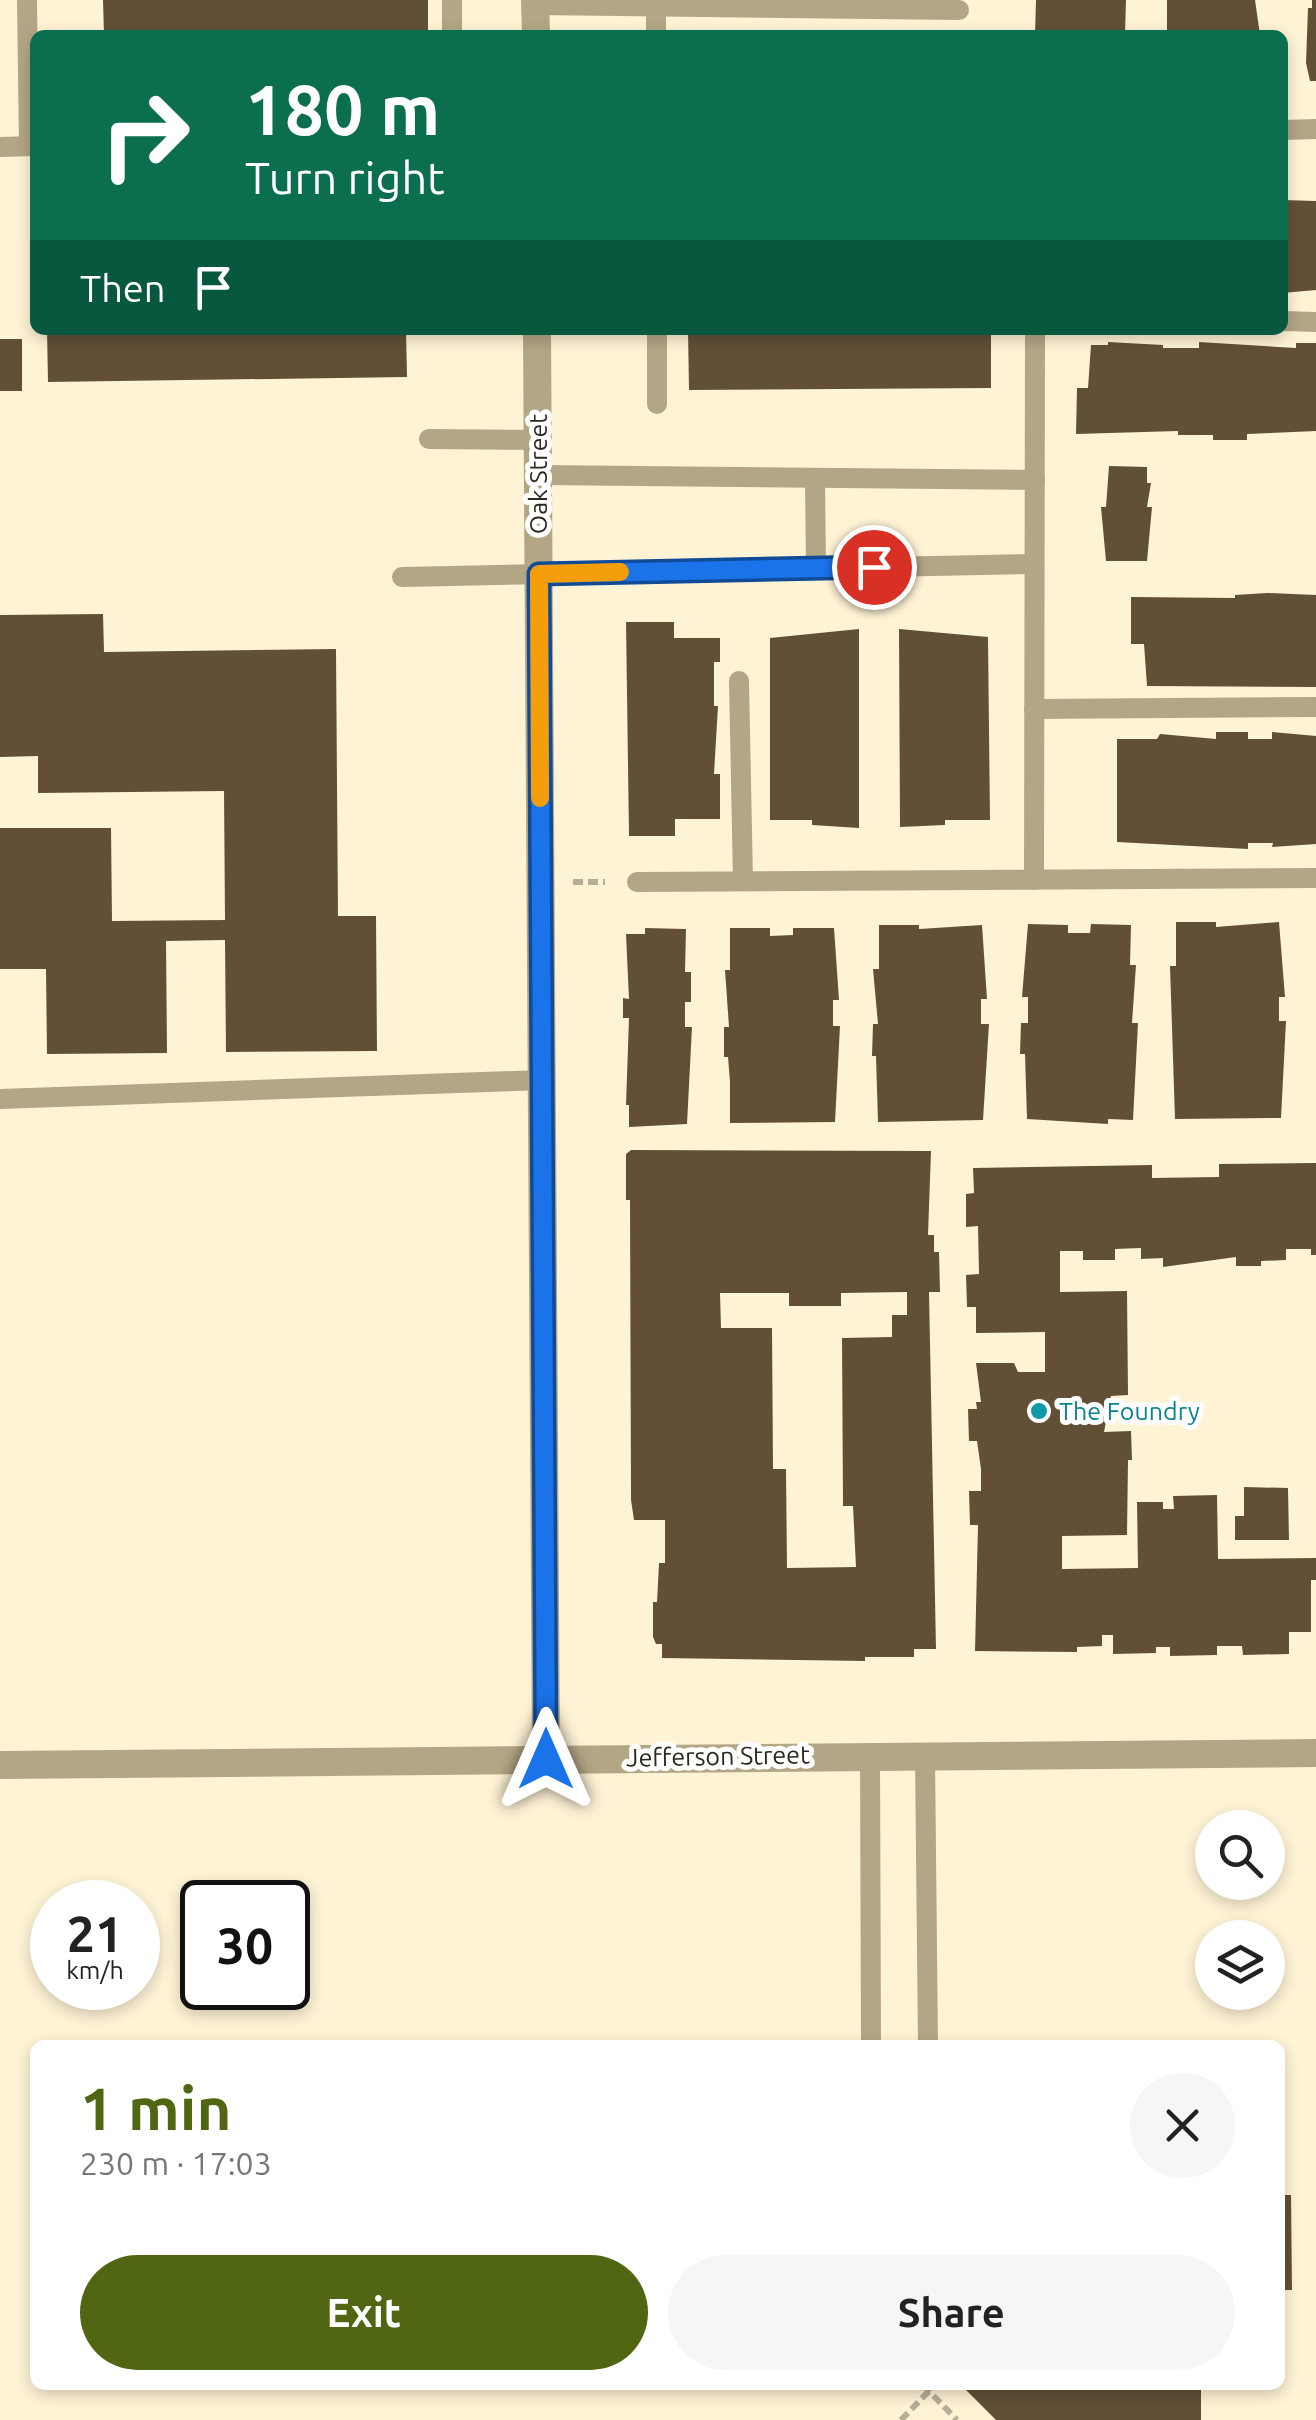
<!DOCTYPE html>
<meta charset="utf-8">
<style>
:root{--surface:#fff;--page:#f6f6f6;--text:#222;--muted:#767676;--accent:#506612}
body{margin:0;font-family:Ubuntu,sans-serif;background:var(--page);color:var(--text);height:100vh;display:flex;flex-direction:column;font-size:38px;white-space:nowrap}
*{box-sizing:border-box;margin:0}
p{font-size:32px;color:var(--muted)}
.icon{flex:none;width:55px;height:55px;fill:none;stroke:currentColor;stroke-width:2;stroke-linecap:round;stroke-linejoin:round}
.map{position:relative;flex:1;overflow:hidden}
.drawer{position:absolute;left:30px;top:2040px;width:1255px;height:350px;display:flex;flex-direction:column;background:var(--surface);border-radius:15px;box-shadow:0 5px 15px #0003}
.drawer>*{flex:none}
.top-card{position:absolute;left:30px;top:30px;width:1258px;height:305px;border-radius:15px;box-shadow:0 5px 15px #0003;background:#0b6e4f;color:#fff;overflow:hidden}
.fabs{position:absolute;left:1195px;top:1810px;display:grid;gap:20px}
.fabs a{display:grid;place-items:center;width:90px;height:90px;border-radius:50%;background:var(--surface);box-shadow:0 5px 15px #0003;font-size:50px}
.speed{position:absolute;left:30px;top:1880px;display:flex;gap:20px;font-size:50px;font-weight:700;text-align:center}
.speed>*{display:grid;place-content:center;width:130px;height:130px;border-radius:50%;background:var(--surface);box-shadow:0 5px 15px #0003;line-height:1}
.speed small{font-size:25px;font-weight:400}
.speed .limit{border:5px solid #111;border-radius:15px;background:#fff;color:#111}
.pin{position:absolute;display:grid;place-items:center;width:85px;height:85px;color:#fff;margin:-42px;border:5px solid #fff;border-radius:50%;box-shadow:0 2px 10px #0007}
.me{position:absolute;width:110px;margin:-55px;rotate:0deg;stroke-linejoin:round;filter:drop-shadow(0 0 8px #0008)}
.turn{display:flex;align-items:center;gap:35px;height:210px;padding:0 50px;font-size:45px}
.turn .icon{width:130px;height:130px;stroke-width:2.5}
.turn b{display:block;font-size:70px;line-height:85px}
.then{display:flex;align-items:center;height:95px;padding:0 50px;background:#0003;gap:20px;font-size:38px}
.round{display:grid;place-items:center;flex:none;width:105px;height:105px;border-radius:52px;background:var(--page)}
.head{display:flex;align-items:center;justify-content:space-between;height:170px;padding:0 50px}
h1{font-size:60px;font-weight:700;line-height:75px;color:var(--accent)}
.button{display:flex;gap:20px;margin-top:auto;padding:20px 50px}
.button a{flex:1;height:115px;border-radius:60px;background:var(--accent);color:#fff;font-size:40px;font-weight:700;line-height:115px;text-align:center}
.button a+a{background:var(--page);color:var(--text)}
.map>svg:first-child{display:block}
.building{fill:#625036;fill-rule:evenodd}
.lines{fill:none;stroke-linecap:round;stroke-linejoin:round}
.path{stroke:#b7ae97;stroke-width:6;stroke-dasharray:10 5;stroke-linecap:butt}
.service{stroke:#b2a685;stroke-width:20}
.minor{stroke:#b2a685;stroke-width:28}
.route-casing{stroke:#114b97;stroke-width:25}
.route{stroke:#1a73e8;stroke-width:18}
.slow{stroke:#f59e0b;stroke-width:18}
.culture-dot{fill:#0f9aa8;stroke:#fff;stroke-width:4}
.labels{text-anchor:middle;stroke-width:10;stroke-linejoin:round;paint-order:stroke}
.street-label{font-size:25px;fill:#2c281d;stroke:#fff}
.culture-label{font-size:25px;fill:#0d838f;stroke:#fff;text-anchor:start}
</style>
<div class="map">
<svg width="1316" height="2420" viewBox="0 0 1316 2420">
<rect width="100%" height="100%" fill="#fff3d6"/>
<g class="building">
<path d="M103,0H428V35H104Z"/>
<path d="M1036,0H1126L1125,35H1035Z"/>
<path d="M1167,0H1255L1260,35H1167Z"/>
<path d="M1312,0H1316V81H1310L1306,63L1308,8H1312Z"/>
<path d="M1282,200L1316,201V290L1282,293Z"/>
<path d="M47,330H406L407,377L48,382Z"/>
<path d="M688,330H991V388L689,390Z"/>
<rect x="0" y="339" width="22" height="52"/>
<path d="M1108,342L1163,345V348H1199V342L1296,348V343H1316V431L1247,434V440H1213V435H1178V431L1076,434L1077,388H1088L1091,345H1108Z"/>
<path d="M1109,466L1147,467V483H1151L1147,507H1152L1147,561H1106L1101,507H1106Z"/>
<path d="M1267,593L1316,595V687L1147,686L1144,644H1131V597L1235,598V595Z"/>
<path d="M103,614L104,652L336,649L338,916H376L377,1051L226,1052L225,940L166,941L167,1053L47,1054L46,969H0V828H111L112,921L225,920L224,791L38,793V756L0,757V615Z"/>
<path d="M626,622H674V638H720V662H714V706H718L714,774H720V819H675V836H629Z"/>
<path d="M859,629V828L812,825V820H770V638Z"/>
<path d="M899,629L988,637L990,820H945V825L900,827Z"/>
<path d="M1216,732H1248V739H1272V732L1316,736V844L1272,847L1273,843H1248V849L1117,842V739H1157L1160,734L1216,739Z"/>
<path d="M1176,922H1216V927L1279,922L1285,997H1279V1021H1286L1281,1118L1175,1119L1170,966H1176Z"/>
<path d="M1028,924L1068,925V933H1090L1091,924L1131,925L1130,965H1136L1132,1023H1138L1133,1120L1108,1119V1124L1027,1119L1025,1054H1020L1021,1023H1028V997H1022Z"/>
<path d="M879,925H919V929L982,925L987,999H981V1024H989L983,1120L878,1122L876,1056H872L873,1024H878L873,969H879Z"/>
<path d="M645,928L686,929L685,972H691V1002H685V1027H692L687,1124L629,1127V1105H626L629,1018H623V998L629,999L626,934H645Z"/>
<path d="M730,928H770V936L793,935V928H834L839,1000H833V1026H840L835,1122L730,1123V1082L728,1057H724V1027H729L725,970H730Z"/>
<path d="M631,1150L931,1151L928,1235H934V1252H939L940,1292H929L936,1649H914V1657H865V1661L662,1658V1644H656L653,1637V1602H657L659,1563H665V1520H634L631,1500L630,1200H626V1154ZM907,1292V1315H892V1337L842,1338L843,1506H853L856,1567L787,1568L786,1469H773L772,1328H721L720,1293H789V1306H841V1293Z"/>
<path d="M1316,1163V1255H1311V1249H1286V1260L1261,1261V1266H1236V1257L1163,1267V1258L1141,1259V1248L1115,1249V1260H1083V1251H1060V1292L1127,1291L1128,1395L1111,1396L1104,1432L1131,1431L1132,1460H1128L1127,1535L1062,1536V1569L1138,1568L1137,1502H1163V1509H1174L1173,1496L1217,1495L1218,1559L1316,1558V1580H1311V1632H1289V1654L1243,1655L1242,1646H1217V1655L1170,1656V1647H1156V1653L1113,1654V1635H1102V1646L1077,1647V1652L975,1651L978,1525H970L969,1491H981V1469L977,1441H969L968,1409H977L976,1402H981L976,1363H1014L1018,1372H1045V1332L976,1333V1307H967L966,1275L979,1274L978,1226L966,1227V1194L974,1193L973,1168L1152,1165V1178L1219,1177V1164Z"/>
<path d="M1244,1487L1288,1488L1289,1540H1235V1516H1244Z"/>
<path d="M1280,2195H1291L1292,2290H1280Z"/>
<path d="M961,2385H1201V2420H996Z"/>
</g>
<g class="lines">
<g class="path">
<path d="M573,882H605"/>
<path d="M923,2385L957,2420"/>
<path d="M901,2420L929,2391"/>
</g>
<g class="service">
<path d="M27,0L29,146"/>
<path d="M452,0V35"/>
<path d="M535,5L959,10"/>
<path d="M656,6V35"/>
<path d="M1282,130L1316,129"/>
<path d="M0,147L35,146"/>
<path d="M1282,321L1316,322"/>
<path d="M657,330V404"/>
<path d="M429,439L538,440"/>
<path d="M539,475L1035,480"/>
<path d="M815,478L816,568"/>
<path d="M402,577L1034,564"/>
<path d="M739,681L743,881"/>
<path d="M1034,709L1316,707"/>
<path d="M1034,880L1035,330"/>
<path d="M637,882L1316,878"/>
<path d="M0,1099L542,1080"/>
<path d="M870,1754L871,2045"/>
<path d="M925,1755L928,2045"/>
</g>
<g class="minor">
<path d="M535,0L536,35"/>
<path d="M537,330L546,1759"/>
<path d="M0,1765L1316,1753"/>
</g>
</g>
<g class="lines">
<defs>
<path id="route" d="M546,1759L539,574L874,567"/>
</defs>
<use href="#route" class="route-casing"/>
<use href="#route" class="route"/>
<path class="slow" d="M540,798L539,574L620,572"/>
</g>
<circle class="culture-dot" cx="1039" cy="1411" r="10"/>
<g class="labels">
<g class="street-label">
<text transform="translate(538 474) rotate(-90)" y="9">Oak Street</text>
<text transform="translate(718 1756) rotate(-1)" y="9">Jefferson Street</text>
</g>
<g class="culture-label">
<text x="1059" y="1420">The Foundry</text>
</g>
</g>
</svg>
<div class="fabs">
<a><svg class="icon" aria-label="search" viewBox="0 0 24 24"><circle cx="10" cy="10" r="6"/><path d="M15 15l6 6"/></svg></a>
<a><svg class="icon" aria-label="layers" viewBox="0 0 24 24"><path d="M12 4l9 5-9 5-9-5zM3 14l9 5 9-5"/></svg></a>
</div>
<div class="speed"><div>21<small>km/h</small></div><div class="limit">30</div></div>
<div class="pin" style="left:874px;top:567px;background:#d93025"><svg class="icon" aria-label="arrive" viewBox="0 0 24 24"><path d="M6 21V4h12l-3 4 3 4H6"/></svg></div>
<svg class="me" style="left:546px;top:1759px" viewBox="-20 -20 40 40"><path d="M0-17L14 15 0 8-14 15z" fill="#1a73e8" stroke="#fff" stroke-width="4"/></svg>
<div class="top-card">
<div class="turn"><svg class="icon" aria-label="right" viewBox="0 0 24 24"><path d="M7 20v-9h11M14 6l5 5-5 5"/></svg><div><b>180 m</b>Turn right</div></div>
<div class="then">Then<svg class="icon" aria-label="arrive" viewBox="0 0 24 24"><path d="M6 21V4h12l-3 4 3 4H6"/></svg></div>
</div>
<section class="drawer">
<div class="head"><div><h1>1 min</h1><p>230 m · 17:03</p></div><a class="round"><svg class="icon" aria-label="close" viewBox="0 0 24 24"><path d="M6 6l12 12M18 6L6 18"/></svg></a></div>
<div class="button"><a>Exit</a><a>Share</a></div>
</section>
</div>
